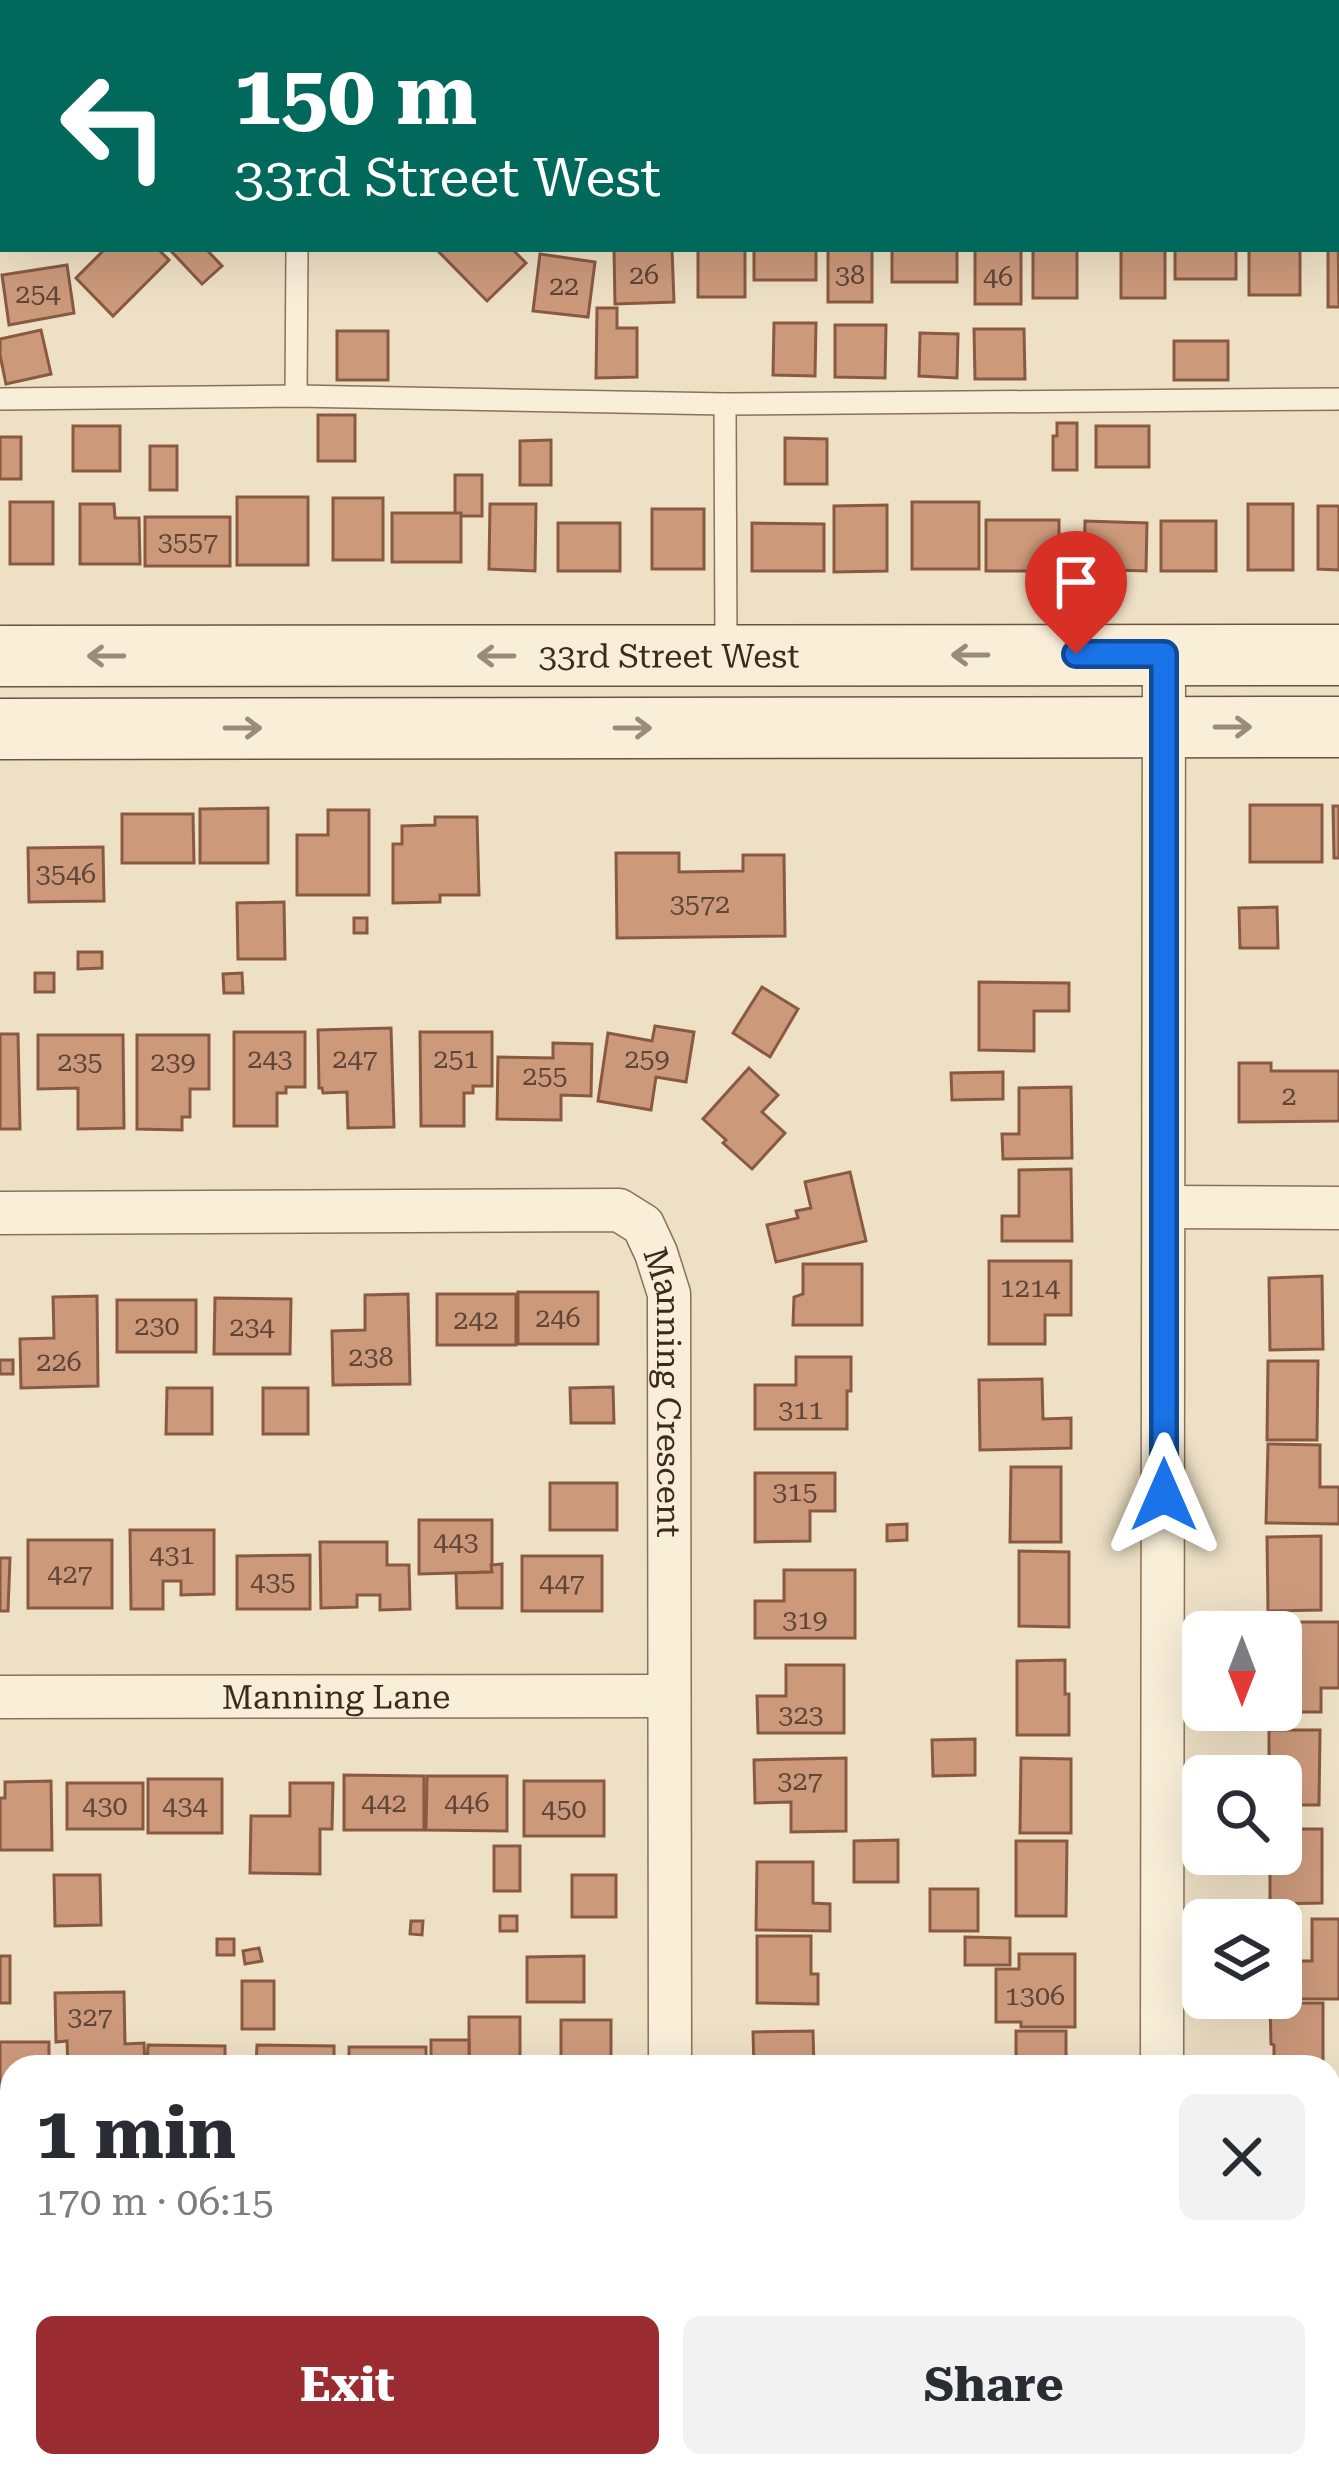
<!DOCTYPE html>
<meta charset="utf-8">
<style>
:root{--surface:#fff;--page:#f2f2f3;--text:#2b2b33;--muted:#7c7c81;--accent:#992b31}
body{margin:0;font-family:"Roboto Serif",serif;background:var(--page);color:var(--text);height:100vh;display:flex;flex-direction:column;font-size:45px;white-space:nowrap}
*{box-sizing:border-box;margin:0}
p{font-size:39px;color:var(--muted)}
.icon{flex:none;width:66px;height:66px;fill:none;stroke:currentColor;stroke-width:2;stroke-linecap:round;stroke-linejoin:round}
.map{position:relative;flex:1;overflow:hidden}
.details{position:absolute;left:0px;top:2055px;width:1341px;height:423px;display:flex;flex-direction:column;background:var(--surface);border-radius:36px 36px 0 0;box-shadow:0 12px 48px #0002}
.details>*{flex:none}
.top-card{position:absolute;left:0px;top:0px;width:1341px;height:252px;box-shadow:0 12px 48px #0002;background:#00695c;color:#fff;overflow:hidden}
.needle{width:78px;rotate:180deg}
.fabs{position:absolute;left:1182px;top:1611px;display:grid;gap:24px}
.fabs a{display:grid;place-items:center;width:120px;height:120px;border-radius:18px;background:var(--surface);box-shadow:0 12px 48px #0002;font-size:60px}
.pin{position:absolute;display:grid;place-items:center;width:102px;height:102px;color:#fff;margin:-123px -51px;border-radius:50% 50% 50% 0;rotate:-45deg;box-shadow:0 0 12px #0007}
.pin .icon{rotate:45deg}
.me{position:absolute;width:132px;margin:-66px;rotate:0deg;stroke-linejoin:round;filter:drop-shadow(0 0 9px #0008)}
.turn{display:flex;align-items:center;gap:42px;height:252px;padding:0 36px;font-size:54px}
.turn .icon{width:156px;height:156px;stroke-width:2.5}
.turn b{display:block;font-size:84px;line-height:102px}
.round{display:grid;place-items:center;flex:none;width:126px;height:126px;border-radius:18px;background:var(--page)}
.head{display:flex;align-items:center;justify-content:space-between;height:204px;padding:0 36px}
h1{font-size:72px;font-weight:700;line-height:90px}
.button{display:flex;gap:24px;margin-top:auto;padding:24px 36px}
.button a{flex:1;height:138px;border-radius:18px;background:var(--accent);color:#fff;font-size:48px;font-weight:700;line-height:138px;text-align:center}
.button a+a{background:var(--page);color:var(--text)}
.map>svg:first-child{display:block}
.building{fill:#cd997b;stroke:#895a41;stroke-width:3}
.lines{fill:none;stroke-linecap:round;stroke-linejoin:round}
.service-casing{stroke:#8a715b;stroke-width:24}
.minor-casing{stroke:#8a715b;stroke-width:45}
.tertiary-casing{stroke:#8a715b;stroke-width:54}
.secondary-casing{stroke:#6b533e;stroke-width:63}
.service{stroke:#f9eed8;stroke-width:21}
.minor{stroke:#f9eed8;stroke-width:42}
.tertiary{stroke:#f9eed8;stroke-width:51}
.secondary{stroke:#f9eed8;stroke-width:60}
.oneway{stroke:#9a8c7c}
.route-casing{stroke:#114b97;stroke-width:30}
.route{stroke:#1a73e8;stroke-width:21}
.labels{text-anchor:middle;stroke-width:12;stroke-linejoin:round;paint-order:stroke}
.number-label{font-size:27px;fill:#5f4636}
.street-label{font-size:33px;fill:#3a2a1f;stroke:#f6ebd5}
</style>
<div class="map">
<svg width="1339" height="2476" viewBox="0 0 1339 2476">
<rect width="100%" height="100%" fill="#eee0c5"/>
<g class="building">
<path d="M130,0H180L181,3H130Z"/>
<rect x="224" y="0" width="45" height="3"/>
<rect x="407" y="0" width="54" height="3"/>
<rect x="627" y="0" width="46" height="3"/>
<rect x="735" y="0" width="66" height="3"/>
<rect x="820" y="0" width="48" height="3"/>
<rect x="890" y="0" width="45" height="3"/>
<rect x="954" y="0" width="67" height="3"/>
<rect x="1032" y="0" width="66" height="3"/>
<rect x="1125" y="0" width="49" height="3"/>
<rect x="1185" y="0" width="61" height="3"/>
<rect x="1270" y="0" width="46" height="3"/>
<path d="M1338,233L1339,307H1328V249H1338Z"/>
<path d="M105,249H158L169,260L113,316L76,278Z"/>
<path d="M173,249H206L222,266L202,284L171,251Z"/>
<path d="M436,249H512L526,263L487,301Z"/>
<path d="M614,249H672L674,302L615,304Z"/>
<rect x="698" y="249" width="47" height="48"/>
<rect x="754" y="249" width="62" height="31"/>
<rect x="828" y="249" width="44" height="53"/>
<rect x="892" y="249" width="65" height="33"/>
<rect x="975" y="249" width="46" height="55"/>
<rect x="1033" y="249" width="44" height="49"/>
<rect x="1121" y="249" width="44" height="49"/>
<rect x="1175" y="249" width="61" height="30"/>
<rect x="1249" y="249" width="51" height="46"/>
<path d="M540,254L595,262L588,317L533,311Z"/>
<path d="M67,265L74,313L9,325L2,275Z"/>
<path d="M597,308H617V328H637V377L596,378Z"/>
<path d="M774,323H816L815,376L773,375Z"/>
<path d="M835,325H886L885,378L835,377Z"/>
<path d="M974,329H1024L1025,379H975Z"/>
<path d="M41,330L51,374L6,384L0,355V339Z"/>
<rect x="337" y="331" width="51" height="49"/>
<path d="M920,333L958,334L957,378L919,376Z"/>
<rect x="1174" y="341" width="54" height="39"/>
<rect x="318" y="415" width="37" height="46"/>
<path d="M1057,423H1077V470H1053V436H1057Z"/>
<rect x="73" y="426" width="47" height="45"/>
<rect x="1096" y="426" width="53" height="41"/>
<rect x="0" y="437" width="21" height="42"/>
<path d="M785,438L827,439V484H785Z"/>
<path d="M551,440V485H520V441Z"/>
<rect x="150" y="446" width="27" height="44"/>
<rect x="455" y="475" width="27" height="41"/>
<rect x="237" y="497" width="71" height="68"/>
<rect x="333" y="498" width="50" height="62"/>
<rect x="10" y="502" width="43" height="62"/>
<rect x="912" y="502" width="67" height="67"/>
<path d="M80,504H114L115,518H139L140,564H80Z"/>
<path d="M490,504H536L535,571L489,569Z"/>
<rect x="1248" y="504" width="45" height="66"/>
<path d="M887,505V571L834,572V506Z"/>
<path d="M1318,506H1339V570L1318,569Z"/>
<rect x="652" y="509" width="52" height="60"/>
<rect x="392" y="513" width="69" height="49"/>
<rect x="145" y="517" width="85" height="49"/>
<rect x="986" y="520" width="73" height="51"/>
<path d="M1085,521L1147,523L1146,571L1084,569Z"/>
<rect x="1161" y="521" width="55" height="50"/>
<rect x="558" y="523" width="62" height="48"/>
<path d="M752,523L824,524V571H752Z"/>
<rect x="1250" y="805" width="72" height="57"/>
<path d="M1333,806H1339V858H1334Z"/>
<path d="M268,808V863H200V809Z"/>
<path d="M328,810H369V895H297V835H328Z"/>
<path d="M122,814H193L194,863H122Z"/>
<path d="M435,817H477L479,895H440V902L393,903V844H402V826L435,825Z"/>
<path d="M103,847L104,901L29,902L28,848Z"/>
<path d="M616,853H679V872L743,871V855H784L785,936L617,938Z"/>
<path d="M284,902L285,959H238L237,903Z"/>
<path d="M1277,907L1278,948H1240L1239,908Z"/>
<rect x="354" y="918" width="13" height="15"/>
<path d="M78,952H102V968L78,969Z"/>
<rect x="35" y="973" width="19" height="19"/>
<path d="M242,973L243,993H224L223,974Z"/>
<path d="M979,982L1069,983V1011H1034V1051L979,1050Z"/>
<path d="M762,987L798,1009L770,1057L733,1033Z"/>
<path d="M655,1026L694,1032L686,1082L656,1077L651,1110L598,1101L608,1033L652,1041Z"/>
<path d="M391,1028L394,1127L348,1128L347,1092L323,1093L322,1088H319L318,1030Z"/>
<path d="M234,1032H305V1087H286V1093H277V1126H234Z"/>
<path d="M420,1032H492V1086H473V1093H464V1126H421Z"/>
<path d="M0,1034H18L20,1129H0Z"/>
<path d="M38,1035H123L124,1128L78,1129V1088L38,1089Z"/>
<path d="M137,1035H209V1089H190V1117H182V1130L137,1129Z"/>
<path d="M553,1043L592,1044L591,1096L561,1095V1120L497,1119L498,1057L553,1058Z"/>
<path d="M1239,1063H1271V1071H1339V1121L1239,1122Z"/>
<path d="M749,1068L778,1095L762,1112L785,1133L752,1169L723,1143L726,1140L703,1119Z"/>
<path d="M1003,1072V1099L952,1100L951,1073Z"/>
<path d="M1071,1087L1072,1158L1003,1159L1002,1134H1019V1088Z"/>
<path d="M1071,1169L1072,1241H1002V1216H1019V1170Z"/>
<path d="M850,1172L866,1241L776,1262L767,1225L798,1218L796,1211L811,1208L805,1182Z"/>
<path d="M989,1261H1071V1315H1045V1344H989Z"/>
<path d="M803,1264H862V1325H793L794,1297L803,1294Z"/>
<path d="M1322,1276L1323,1349L1270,1350L1269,1278Z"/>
<rect x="518" y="1292" width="80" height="52"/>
<path d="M408,1294L410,1384L333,1385L332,1331L365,1330V1295Z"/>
<rect x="437" y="1294" width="79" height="51"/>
<path d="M97,1296L98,1386L21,1388L20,1339L54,1338L53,1297Z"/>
<path d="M215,1298L291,1299L290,1354H214Z"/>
<rect x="117" y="1300" width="79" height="52"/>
<path d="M796,1357H851V1391H847V1429H755V1385H796Z"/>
<rect x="0" y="1360" width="13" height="14"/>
<path d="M1268,1361H1318L1317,1440H1267Z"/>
<path d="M1042,1379L1043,1419L1071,1418V1448L980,1450L979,1380Z"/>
<path d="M613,1387L614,1423H571L570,1388Z"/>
<path d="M167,1388H212V1434H166Z"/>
<rect x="263" y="1388" width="45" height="46"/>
<path d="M1268,1444L1320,1445V1487H1339V1524L1266,1523Z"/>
<path d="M1011,1467H1061V1542H1010Z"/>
<path d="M755,1473H835V1511H810V1541L755,1542Z"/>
<rect x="550" y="1483" width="67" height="47"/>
<path d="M419,1520H492V1572L419,1574Z"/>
<path d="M907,1524V1540L887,1541V1525Z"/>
<path d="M130,1530H214V1594L181,1595V1581H163V1609H131Z"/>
<path d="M1321,1536V1610L1268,1611L1267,1537Z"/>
<rect x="28" y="1540" width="84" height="68"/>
<path d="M320,1542H387V1565H409L410,1609L380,1610V1595H357V1607L321,1608Z"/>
<path d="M1019,1551L1069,1552V1627L1019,1626Z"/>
<path d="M310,1555V1609H237V1556Z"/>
<rect x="522" y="1556" width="80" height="55"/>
<path d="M0,1558H10L8,1611H0Z"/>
<path d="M502,1564V1608H457L456,1573L492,1572L491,1565Z"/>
<path d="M784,1570H855V1638H755V1601H784Z"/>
<path d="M1270,1622H1339V1688H1321V1712H1270V1710H1281V1632H1270Z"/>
<path d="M1065,1660V1694H1069V1735H1017V1661Z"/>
<path d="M786,1665H844V1733H758L757,1696H786Z"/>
<path d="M1269,1730H1320L1319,1805H1281V1776H1269Z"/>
<path d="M975,1739V1775L933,1776L932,1740Z"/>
<path d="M846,1758V1831L791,1832V1802L755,1803L754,1760Z"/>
<path d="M1021,1758L1071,1759V1833H1020Z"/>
<path d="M344,1775L424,1776V1830H344Z"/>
<path d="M427,1776H507V1831L426,1830Z"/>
<rect x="148" y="1779" width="74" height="54"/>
<path d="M51,1781L52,1850H0V1798H5V1782Z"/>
<rect x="524" y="1781" width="80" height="55"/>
<rect x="67" y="1783" width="76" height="46"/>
<path d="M290,1783H333L332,1829H320V1874L250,1873L251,1816H290Z"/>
<path d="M1281,1829H1322V1903L1270,1904V1863L1274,1862V1854H1281Z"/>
<path d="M898,1840V1882H854V1841Z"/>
<path d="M1016,1841H1067L1066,1916H1016Z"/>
<rect x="494" y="1846" width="26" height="45"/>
<path d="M757,1862H813V1903L830,1904V1931L756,1930Z"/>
<path d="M54,1875H100L101,1925L55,1926Z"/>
<rect x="572" y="1875" width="44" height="42"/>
<rect x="930" y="1889" width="48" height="42"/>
<rect x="500" y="1916" width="17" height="15"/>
<path d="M1312,1919H1339V1999H1270L1281,1998V1961H1312Z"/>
<path d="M411,1921H423L422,1935L410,1934Z"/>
<path d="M757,1936H811V1974H818V2004L757,2003Z"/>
<path d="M965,1937L1010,1938V1965H965Z"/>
<rect x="217" y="1939" width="17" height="16"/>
<path d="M259,1948L262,1961L245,1964L243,1951Z"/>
<path d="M1019,1954H1075V2027H1021V2022H996V1969H1019Z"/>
<rect x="0" y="1956" width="10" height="47"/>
<path d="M584,1956V2002H527V1957Z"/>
<rect x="242" y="1981" width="32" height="48"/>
<path d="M124,1992L125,2044L144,2043L145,2067H68L67,2041L56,2042L55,1993Z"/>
<path d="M1270,2003H1323V2067H1274V2045L1271,2044Z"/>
<rect x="469" y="2017" width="51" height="50"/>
<rect x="561" y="2020" width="50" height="47"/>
<path d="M813,2031L814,2067H754L753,2032Z"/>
<rect x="1016" y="2031" width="50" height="36"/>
<rect x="431" y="2040" width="38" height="27"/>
<path d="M0,2042H49V2067H12V2096H0Z"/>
<path d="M148,2045L225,2046V2067H147Z"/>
<path d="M257,2045L334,2046V2067H256Z"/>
<rect x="349" y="2047" width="77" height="20"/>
<rect x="1329" y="2116" width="7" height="67"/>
<path d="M0,2326H5L6,2380H0Z"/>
<rect x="1329" y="2373" width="10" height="41"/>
</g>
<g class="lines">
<defs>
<g id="service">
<path d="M297,3V0"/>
<path d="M296,396L297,249"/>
<path d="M0,399L296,396L725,404L1339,399"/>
<path d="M725,404L726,649"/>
</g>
<g id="minor">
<path d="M36,0V3"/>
<path d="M557,0V3"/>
<path d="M0,125L3,121"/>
<path d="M1338,139H1339"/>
<path d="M1165,1207L1339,1208"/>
<path id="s1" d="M0,1213L619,1210L643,1225L656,1253L669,1294L670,2067"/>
<path id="s2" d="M0,1697L669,1696"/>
<path d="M1162,2067L1164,654"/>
<path d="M1167,2466V2476"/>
</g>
<path id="tertiary" d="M0,2196H12"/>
<g id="secondary">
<path id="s3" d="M0,656L1339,655"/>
<path d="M0,729L1339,727"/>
</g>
</defs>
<use href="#service" class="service-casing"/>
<use href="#minor" class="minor-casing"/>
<use href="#tertiary" class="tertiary-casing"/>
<use href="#secondary" class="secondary-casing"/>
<use href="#service" class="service"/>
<use href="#minor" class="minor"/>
<use href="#tertiary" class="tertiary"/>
<use href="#secondary" class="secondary"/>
</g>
<defs><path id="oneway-shaft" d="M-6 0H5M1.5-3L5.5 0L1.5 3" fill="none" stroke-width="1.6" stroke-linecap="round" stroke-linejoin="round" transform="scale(3)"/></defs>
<g class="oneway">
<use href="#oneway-shaft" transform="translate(970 655) rotate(180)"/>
<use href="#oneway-shaft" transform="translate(106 656) rotate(180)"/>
<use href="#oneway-shaft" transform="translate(496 656) rotate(180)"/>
<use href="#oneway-shaft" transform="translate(1233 727)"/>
<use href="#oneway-shaft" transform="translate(243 728)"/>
<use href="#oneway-shaft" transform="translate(633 728)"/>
</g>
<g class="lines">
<defs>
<path id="route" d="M1076,654H1164V1495"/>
</defs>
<use href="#route" class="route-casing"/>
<use href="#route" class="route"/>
</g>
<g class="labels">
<g class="number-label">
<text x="644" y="284">26</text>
<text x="850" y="284">38</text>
<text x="998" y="286">46</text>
<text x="564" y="295">22</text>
<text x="38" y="303">254</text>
<text x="188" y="551">3557</text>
<text x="66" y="883">3546</text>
<text x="700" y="913">3572</text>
<text x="270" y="1068">243</text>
<text x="355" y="1068">247</text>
<text x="456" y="1068">251</text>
<text x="647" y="1068">259</text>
<text x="80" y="1071">235</text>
<text x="173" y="1071">239</text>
<text x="545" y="1085">255</text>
<text x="1289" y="1105">2</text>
<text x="1030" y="1297">1214</text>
<text x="558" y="1327">246</text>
<text x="476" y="1329">242</text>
<text x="157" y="1335">230</text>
<text x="252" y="1336">234</text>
<text x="371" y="1366">238</text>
<text x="59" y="1371">226</text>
<text x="801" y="1419">311</text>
<text x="795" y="1501">315</text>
<text x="456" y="1551">443</text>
<text x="172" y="1564">431</text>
<text x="70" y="1583">427</text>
<text x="273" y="1591">435</text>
<text x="562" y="1592">447</text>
<text x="805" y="1629">319</text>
<text x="801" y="1724">323</text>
<text x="800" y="1790">327</text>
<text x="384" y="1812">442</text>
<text x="467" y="1812">446</text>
<text x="105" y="1815">430</text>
<text x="185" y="1815">434</text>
<text x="564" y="1818">450</text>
<text x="1035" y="2005">1306</text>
<text x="90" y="2026">327</text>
</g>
<g class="street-label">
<text dy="12" stroke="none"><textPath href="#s3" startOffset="669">33rd Street West</textPath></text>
<text dy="12" stroke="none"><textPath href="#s1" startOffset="819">Manning Crescent</textPath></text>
<text dy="12" stroke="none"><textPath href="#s2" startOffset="336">Manning Lane</textPath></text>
</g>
</g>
</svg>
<div class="fabs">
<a><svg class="needle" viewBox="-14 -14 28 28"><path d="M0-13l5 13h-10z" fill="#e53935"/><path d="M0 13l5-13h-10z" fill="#7c7c81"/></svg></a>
<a><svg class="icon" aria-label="search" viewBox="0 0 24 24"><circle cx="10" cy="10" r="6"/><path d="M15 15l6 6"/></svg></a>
<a><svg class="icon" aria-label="layers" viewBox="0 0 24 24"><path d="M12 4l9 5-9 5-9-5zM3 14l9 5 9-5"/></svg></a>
</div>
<div class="pin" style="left:1076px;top:654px;background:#d93025"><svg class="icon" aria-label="arrive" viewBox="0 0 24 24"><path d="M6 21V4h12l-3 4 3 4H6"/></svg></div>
<svg class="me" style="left:1164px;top:1495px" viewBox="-20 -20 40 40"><path d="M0-17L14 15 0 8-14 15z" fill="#1a73e8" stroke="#fff" stroke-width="4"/></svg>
<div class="top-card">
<div class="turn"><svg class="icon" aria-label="left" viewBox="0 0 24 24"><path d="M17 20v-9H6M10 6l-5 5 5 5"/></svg><div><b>150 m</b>33rd Street West</div></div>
</div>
<section class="details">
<div class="head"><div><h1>1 min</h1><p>170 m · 06:15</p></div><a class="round"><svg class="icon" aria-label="close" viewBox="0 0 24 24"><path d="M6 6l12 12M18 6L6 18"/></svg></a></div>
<div class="button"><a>Exit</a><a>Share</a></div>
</section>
</div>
